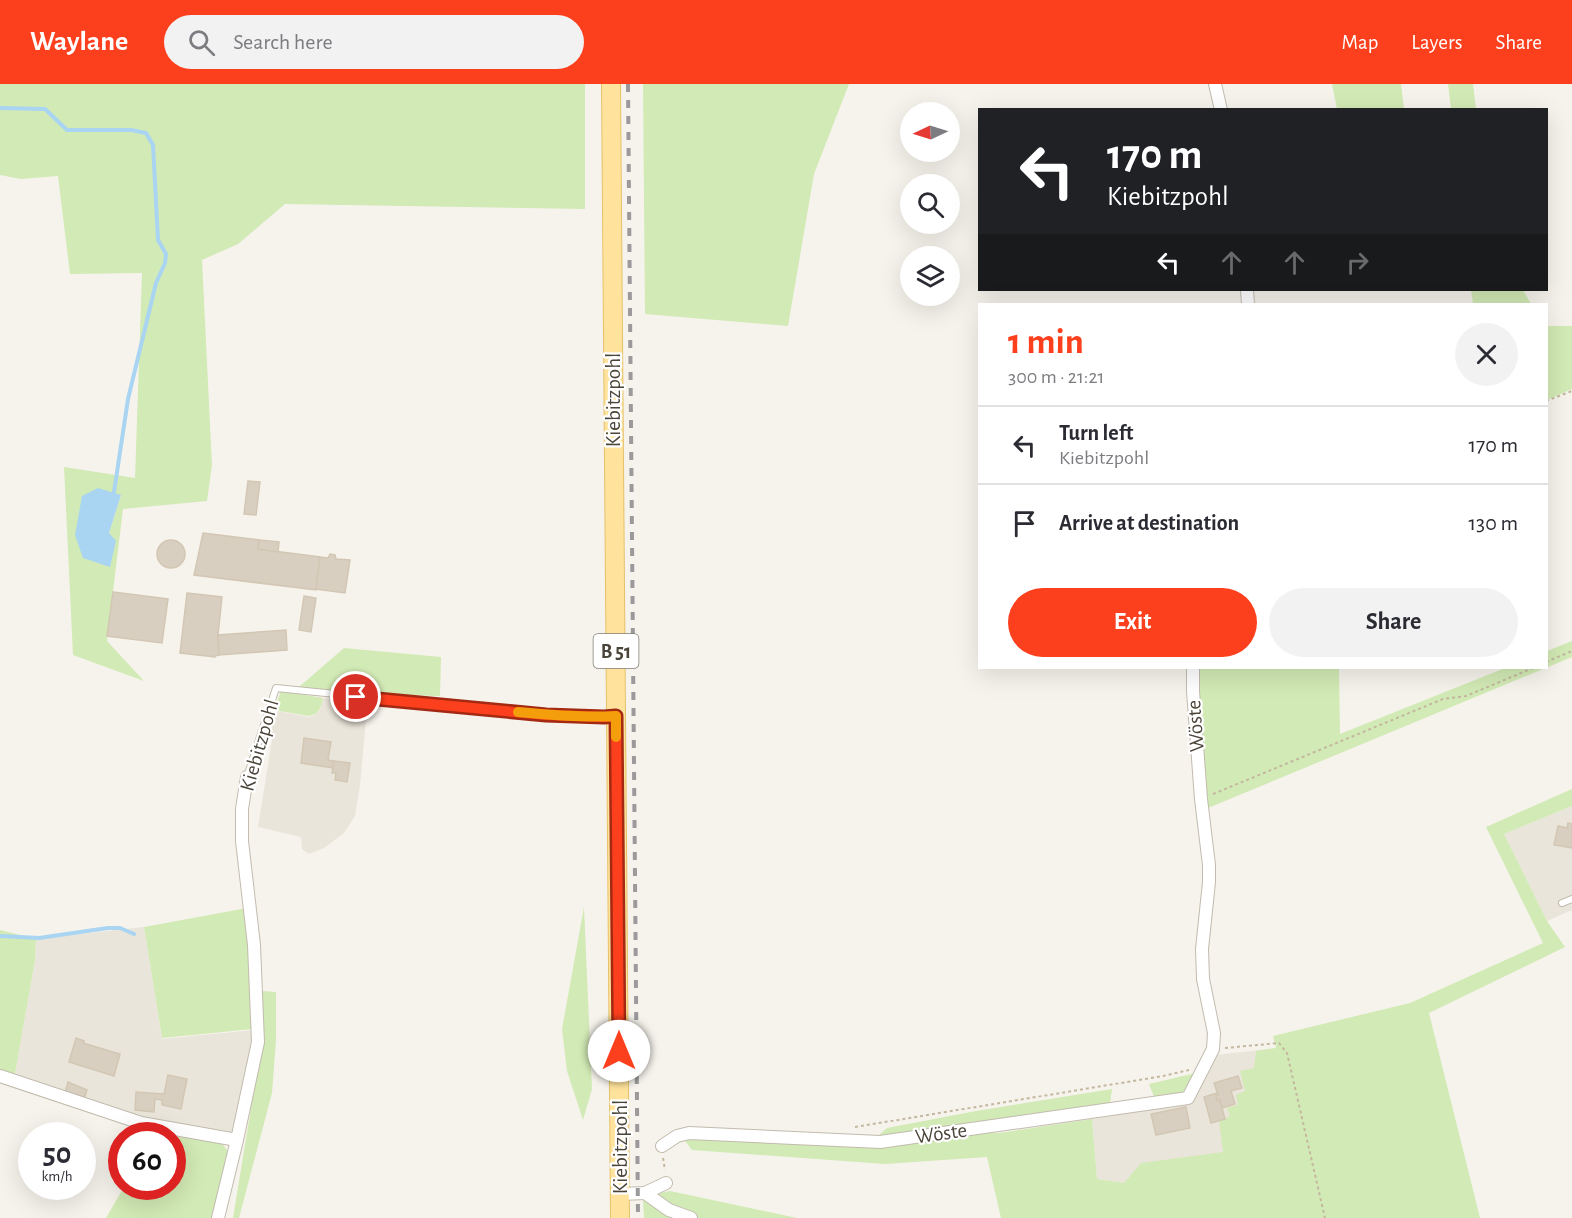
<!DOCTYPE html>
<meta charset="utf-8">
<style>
:root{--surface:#fff;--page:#f2f2f3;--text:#2b2b33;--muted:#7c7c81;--line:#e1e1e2;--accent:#fc3f1d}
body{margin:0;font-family:"Alegreya Sans",sans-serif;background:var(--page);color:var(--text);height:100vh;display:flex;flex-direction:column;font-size:22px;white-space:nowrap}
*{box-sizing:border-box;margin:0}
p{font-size:20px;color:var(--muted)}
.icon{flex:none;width:33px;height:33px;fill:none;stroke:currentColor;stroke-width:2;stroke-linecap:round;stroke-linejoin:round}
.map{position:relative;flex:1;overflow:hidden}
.details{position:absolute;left:978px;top:219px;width:570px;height:366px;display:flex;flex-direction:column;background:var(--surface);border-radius:0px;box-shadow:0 6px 24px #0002}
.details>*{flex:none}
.top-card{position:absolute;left:978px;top:24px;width:570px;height:183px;border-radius:0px;box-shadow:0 6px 24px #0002;background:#202124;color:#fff;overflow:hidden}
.needle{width:39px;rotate:266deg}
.controls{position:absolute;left:900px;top:18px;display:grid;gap:12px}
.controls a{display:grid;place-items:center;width:60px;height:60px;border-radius:50%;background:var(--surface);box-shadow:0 6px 24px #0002;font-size:30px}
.speed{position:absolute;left:18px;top:1038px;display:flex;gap:12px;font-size:30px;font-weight:700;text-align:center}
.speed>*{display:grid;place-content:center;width:78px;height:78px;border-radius:50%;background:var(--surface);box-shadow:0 6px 24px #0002;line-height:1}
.speed small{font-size:15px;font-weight:400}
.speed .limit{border:9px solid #d22;background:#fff;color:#111}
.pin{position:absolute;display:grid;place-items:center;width:51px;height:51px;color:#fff;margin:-26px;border:3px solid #fff;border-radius:50%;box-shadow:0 2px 6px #0007}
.me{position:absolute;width:66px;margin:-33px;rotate:0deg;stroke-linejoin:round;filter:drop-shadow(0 0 4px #0008)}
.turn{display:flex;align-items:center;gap:21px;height:126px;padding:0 30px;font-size:27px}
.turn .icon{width:78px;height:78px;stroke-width:2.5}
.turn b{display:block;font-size:42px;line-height:51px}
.lanes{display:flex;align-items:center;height:57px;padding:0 30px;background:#0003;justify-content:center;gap:30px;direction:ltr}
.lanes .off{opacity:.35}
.round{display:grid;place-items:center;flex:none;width:63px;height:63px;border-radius:32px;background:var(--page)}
.overview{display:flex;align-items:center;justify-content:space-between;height:102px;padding:0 30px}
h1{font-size:36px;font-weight:700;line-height:45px;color:var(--accent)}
.button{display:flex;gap:12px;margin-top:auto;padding:12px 30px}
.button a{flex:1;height:69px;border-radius:36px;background:var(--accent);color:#fff;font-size:24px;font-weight:700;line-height:69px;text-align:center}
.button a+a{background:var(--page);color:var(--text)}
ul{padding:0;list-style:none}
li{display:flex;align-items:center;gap:18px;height:78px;padding:0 30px;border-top:2px solid var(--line)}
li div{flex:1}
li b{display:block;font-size:22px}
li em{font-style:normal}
header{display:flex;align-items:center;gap:36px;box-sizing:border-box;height:84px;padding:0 30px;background:var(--accent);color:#fff}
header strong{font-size:28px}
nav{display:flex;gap:33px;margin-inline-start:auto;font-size:21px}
.search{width:420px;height:54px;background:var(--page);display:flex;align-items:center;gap:15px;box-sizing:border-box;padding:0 21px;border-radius:33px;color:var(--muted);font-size:22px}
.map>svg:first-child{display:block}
.residential{fill:#eae5da}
.green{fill:#d2eab5;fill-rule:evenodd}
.water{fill:#a9d4f2}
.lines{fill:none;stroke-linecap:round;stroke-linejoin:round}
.stream{stroke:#a9d4f2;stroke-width:4}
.building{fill:#d8cfc1;stroke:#d3c7b4;stroke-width:1.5}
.lane-casing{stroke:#c2bbae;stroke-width:8}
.street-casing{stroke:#c2bbae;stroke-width:14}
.primary-casing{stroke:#e6c16a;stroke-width:20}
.path{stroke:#c4b79f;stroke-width:2;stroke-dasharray:3 3;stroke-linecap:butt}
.lane{stroke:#fff;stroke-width:6}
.street{stroke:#fff;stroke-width:12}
.primary{stroke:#ffe39c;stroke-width:18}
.rail{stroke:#9a9a9a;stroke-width:4;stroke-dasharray:8 8;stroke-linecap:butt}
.route-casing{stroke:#a42913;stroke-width:15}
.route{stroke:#fc3f1d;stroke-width:10}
.slow{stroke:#f59e0b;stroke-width:10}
.labels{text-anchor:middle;stroke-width:4.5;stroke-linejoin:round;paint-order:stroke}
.shield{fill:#fff;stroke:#817c74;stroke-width:1.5}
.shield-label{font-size:20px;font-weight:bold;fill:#4b4439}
.street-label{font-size:21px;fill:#4b4439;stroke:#fff}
</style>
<header>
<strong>Waylane</strong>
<div class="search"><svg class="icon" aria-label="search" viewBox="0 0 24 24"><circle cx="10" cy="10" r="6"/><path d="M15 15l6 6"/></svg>Search here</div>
<nav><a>Map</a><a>Layers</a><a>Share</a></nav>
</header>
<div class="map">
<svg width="1572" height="1134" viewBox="0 0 1572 1134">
<rect width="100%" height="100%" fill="#f6f3ec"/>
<g class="residential">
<path d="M323,614L345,617L367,625L360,701L355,732L344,749L324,764L309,770L302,765L301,753L258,743L273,650L265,648L273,626L309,633L313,632L320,626Z"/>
<path d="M1572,722V826L1547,837L1504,750Z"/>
<path d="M144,843L162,955L254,946L237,1045L227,1050L141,1034L15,990L35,876L36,855Z"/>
<path d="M1276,964L1311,1102L1124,1099L1097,1095L1092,1035L1192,1018L1216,971Z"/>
</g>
<g class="green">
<path d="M0,0H585V125L285,120L238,160L202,176L212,381L207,417L123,425L107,557L144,597L73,571L64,383L135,394L142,189L70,190L58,92L21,95L0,91ZM121,411L109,449L82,412Z"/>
<path d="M643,0H849L814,90L788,242L645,230Z"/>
<path d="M1332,0H1401L1404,25H1337Z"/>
<path d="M1448,0H1473L1476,25H1451Z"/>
<path d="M1471,206H1523L1531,220H1473Z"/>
<path d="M1546,242H1572V305L1547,316Z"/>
<path d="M1572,557V573L1208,724L1205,705L1198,593L1199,584H1339L1340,650L1505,584H1546L1547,567Z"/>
<path d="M344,564L441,573L440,612L358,610L299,603Z"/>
<path d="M281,607L323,614C321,623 320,630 309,632L274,626Z"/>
<path d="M1572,705V722L1504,750L1547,837L1565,863L1429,929L1480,1134H1001L987,1073L885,1080L692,1066L685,1057L701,1053L880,1062L985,1049H999L1092,1035L1097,1095L1124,1099L1141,1079L1223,1068L1219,1037L1230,1032L1227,1024L1238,1021L1236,1011L1245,1007L1240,987L1254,984L1256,967L1276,964L1273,952L1410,919L1543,859L1486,743Z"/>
<path d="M584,823L592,1005L583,1036L567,987L562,945Z"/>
<path d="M247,824L253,945L162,954L144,843Z"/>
<path d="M0,846L36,855L35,876L15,990L0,985Z"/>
<path d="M262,907L276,908V956L272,1009L239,1134H233L261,963Z"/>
<path d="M1196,989L1183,1011L1155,1015L1149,1000Z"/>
<path d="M1112,1005L1110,1020L892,1051L878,1052L887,1044L976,1027Z"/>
<path d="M170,1049L222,1059L229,1069L212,1134H106L124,1103L172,1102V1052L160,1051Z"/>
<path d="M670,1107L797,1134H644L643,1115L648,1111Z"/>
</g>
<path class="water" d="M98,404L121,411L109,449L116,457L110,483L83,474L75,451L82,412Z"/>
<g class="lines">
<g class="stream">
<path d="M0,24L45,25L67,46H131L146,49L153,61L158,156L166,170L165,179L156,199L128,315L114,408"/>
<path d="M0,852L39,854L108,844H120L134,850"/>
</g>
</g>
<g class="building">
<path d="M248,397L260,398L256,431L244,430Z"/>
<path d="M203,449L259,456L258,465L320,473L316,506L194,491Z"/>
<circle cx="171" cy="470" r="14"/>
<path d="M259,456L279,458L278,468L258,465Z"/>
<path d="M330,470L335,471L336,475L350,476L345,509L316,505L320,473L328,474Z"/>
<path d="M113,508L168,515L162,559L107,552Z"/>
<path d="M187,509L222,513L218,551L219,571L215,572V573L180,569Z"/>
<path d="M304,512L316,514L311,548L299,546Z"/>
<path d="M286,546L287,566L219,571L218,551Z"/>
<path d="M304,654L331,658L328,676L334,677L333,684L301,679Z"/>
<path d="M334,677L350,679L347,698L335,696L336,689H332Z"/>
<path d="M1568,739L1572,740V764L1554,761L1558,742L1567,744Z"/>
<path d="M76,954L84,957L83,959L120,970L114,992L69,978Z"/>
<path d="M168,991L187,995L181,1025L162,1021V1016L155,1015L154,1028L135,1026L136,1008L164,1010Z"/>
<path d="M1238,992L1242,1004L1231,1007L1235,1020L1222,1024L1220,1016L1217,1017L1216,1011H1218L1214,999Z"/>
<path d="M68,998L87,1006L84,1015L65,1008Z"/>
<path d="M1217,1009L1218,1011H1216L1217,1017L1220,1016L1225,1035L1211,1039L1204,1013Z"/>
<path d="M1186,1023L1190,1044L1156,1051L1151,1030Z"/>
</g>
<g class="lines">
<defs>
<g id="lane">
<path d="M247,693L276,604L546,631L612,632"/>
<path d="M1562,819L1572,815"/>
</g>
<g id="street">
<path d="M1215,0L1221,26"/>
<path d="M1247,206L1248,220"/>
<path d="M0,992L141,1039L237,1056"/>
<path d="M662,1062L677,1052L689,1049L880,1058L1188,1014L1213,965L1214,949L1203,895L1202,865L1209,798V781L1201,715L1193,607V584"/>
<path d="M645,1109L669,1126L691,1134"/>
<path d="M620,1110L645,1109L666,1099"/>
<path d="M218,1134L237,1056L258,958L254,861L242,757V725L247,693"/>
</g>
<path id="primary" d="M611,0L620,1134"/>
</defs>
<use href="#lane" class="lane-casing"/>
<use href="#street" class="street-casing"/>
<use href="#primary" class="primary-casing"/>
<g class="path">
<path d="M1546,317L1572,307"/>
<path d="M1546,578L1572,567"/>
<path d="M1213,710L1443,615L1466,612L1533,584"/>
<path d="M1225,964L1279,959L1287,969L1325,1134"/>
<path d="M855,1043L1163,992L1189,986"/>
<path d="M663,1074L665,1086"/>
</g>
<use href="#lane" class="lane"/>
<use href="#street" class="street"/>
<use href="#primary" class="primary"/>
<path class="rail" d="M628,0L638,1134"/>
</g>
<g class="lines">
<defs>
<path id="route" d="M356,613L546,631L604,633L616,632L619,967"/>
</defs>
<use href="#route" class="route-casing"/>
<use href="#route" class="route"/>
<path class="slow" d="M518,628C550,631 584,634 616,632V653"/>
</g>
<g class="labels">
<rect class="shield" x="593.5" y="550" width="45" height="34" rx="4.5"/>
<g class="shield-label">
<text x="616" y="574">B 51</text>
</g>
<g class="street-label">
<text transform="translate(613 316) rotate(-90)" y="7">Kiebitzpohl</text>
<text transform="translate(1195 642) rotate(-94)" y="7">Wöste</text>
<text transform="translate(259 661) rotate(-74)" y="7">Kiebitzpohl</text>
<text transform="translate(941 1049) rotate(-8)" y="7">Wöste</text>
<text transform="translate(620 1063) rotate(-90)" y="7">Kiebitzpohl</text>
</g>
</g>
</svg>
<div class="controls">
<a><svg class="needle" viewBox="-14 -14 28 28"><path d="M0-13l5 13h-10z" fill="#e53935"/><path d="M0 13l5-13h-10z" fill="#7c7c81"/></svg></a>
<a><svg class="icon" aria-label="search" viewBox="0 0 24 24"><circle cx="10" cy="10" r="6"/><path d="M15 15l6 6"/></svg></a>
<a><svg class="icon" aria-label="layers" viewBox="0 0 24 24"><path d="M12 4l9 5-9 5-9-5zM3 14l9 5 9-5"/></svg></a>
</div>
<div class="speed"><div>50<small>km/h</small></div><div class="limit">60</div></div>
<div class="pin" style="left:356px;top:613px;background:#d93025"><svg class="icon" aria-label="arrive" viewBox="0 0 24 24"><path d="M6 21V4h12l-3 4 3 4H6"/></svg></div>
<svg class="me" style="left:619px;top:967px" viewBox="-20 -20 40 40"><circle r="19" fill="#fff"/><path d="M0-13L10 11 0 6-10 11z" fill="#fc3f1d"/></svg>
<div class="top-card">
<div class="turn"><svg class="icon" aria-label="left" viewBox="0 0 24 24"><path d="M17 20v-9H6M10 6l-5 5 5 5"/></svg><div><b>170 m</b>Kiebitzpohl</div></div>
<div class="lanes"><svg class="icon" aria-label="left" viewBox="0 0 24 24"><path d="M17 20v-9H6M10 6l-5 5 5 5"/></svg><svg class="icon off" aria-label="ahead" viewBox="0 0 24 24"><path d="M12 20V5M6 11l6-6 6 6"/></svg><svg class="icon off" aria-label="ahead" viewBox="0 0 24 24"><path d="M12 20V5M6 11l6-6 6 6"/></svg><svg class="icon off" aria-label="right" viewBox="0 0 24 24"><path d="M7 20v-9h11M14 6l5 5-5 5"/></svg></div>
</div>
<section class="details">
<div class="overview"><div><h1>1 min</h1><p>300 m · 21:21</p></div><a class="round"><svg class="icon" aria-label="close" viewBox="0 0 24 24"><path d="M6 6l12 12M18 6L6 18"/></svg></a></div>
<ul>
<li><svg class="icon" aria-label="left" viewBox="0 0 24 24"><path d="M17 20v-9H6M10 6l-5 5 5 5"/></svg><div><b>Turn left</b><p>Kiebitzpohl</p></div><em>170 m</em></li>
<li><svg class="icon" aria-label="arrive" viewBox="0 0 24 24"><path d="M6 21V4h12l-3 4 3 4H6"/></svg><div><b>Arrive at destination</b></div><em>130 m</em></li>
</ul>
<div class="button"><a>Exit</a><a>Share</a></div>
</section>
</div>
